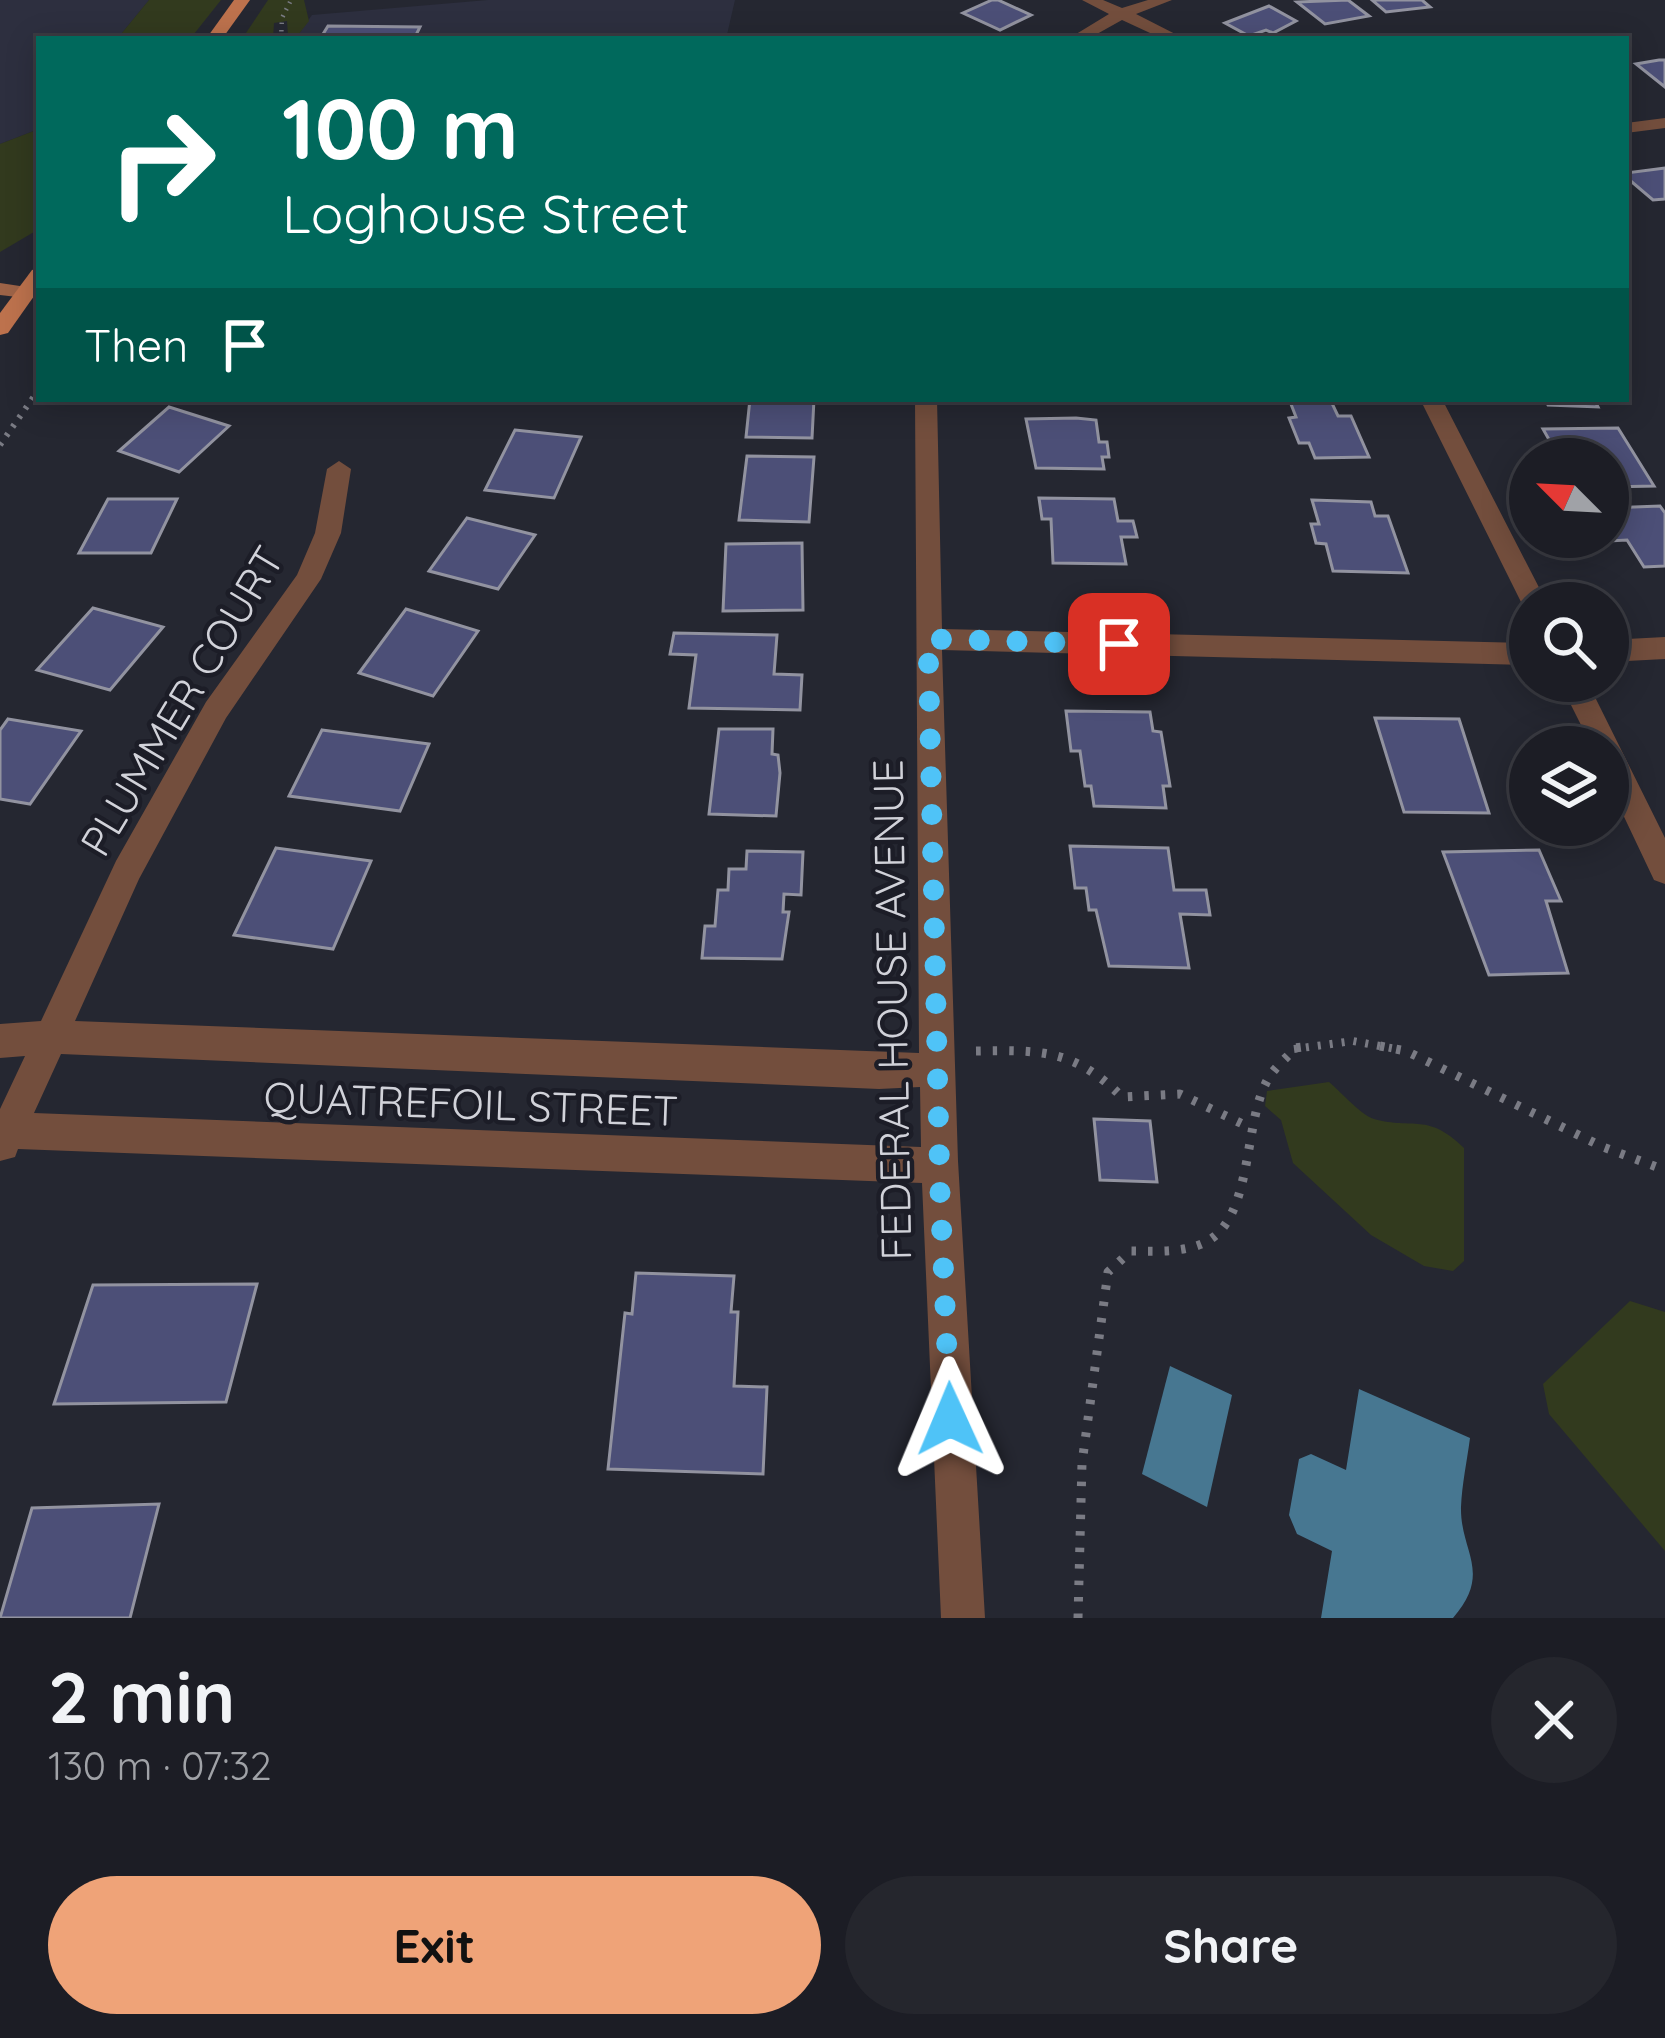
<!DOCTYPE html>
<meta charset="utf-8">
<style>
:root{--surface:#1c1d25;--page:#25262d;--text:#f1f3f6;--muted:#a0a2a7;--line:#3a3b42;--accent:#efa378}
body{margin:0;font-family:Quicksand,sans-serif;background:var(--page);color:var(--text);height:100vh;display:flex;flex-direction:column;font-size:45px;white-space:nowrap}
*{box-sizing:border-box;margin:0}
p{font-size:39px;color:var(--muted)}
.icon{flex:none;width:66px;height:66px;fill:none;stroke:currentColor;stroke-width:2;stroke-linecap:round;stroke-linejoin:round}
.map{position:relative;height:1618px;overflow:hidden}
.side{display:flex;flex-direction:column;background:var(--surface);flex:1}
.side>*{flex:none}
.hud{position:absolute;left:36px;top:36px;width:1593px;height:366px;border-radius:0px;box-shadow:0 6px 30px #0003,0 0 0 3px var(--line);background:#00695c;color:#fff;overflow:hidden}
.needle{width:78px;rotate:294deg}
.tools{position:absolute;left:1509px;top:438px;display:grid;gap:24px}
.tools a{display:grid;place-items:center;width:120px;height:120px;border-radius:50%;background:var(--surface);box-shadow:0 6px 30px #0003,0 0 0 3px var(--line);font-size:60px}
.pin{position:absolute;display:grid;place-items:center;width:102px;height:102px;color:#fff;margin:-51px;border-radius:24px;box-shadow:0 6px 18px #0006}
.me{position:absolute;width:132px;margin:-66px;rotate:359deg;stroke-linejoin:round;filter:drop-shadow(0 0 9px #0008)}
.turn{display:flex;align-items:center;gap:42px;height:252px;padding:0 48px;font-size:54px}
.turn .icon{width:156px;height:156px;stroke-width:2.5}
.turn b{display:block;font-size:84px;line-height:102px}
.then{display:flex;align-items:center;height:114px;padding:0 48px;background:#0003;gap:24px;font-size:45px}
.round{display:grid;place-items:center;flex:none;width:126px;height:126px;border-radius:63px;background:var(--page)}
.summary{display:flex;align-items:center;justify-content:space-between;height:204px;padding:0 48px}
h1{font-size:72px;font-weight:700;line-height:90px}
.cta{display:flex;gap:24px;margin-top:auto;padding:24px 48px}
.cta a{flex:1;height:138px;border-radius:72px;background:var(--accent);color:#111;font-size:48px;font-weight:700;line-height:138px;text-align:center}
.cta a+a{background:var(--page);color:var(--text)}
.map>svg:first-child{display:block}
.built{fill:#2d2f3f}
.green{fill:#323a1e}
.water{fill:#477791}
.building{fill:#4c4f77;stroke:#9293a0;stroke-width:3}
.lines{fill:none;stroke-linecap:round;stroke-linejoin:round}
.path-far3{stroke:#7a7b84;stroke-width:4.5;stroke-dasharray:1.5 6;stroke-linecap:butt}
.path-far2{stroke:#7a7b84;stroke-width:6;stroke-dasharray:3 8;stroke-linecap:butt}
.path-far1{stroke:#7a7b84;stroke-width:8;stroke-dasharray:3 9;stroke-linecap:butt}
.path{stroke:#7a7b84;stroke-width:9;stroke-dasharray:4.5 12;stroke-linecap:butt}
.street{fill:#734e3d;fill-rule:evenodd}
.secondary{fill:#9d6347;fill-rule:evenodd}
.primary{fill:#bd724d;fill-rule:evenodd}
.route{stroke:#4fc3f7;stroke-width:21;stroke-dasharray:0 37.8}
.labels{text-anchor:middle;stroke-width:9;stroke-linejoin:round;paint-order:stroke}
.street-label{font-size:42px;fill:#d1d2d9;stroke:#1c1d27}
</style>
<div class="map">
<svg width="1665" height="1618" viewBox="0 0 1665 1618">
<rect width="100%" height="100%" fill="#252731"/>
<g class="built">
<path d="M0,0H149L117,39H39V129L0,144Z"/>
<path d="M488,0H735L726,39H295L312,15Z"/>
</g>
<g class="green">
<path d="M149,0H221L190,39H117Z"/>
<path d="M268,0H304L309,21L298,35H288L287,21L274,23L273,39H242Z"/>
<path d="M39,129V229L0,252V144Z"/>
<path d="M1329,1082C1341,1092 1361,1115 1374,1119C1414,1130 1427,1112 1464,1148V1261L1453,1271L1424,1266L1371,1235L1293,1163L1281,1120L1265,1106L1267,1091Z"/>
<path d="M1630,1301L1665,1312V1551L1549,1414L1543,1384Z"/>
</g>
<g class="water">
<path d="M1170,1366L1232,1395L1207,1507L1142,1474Z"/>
<path d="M1359,1389L1470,1438C1467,1461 1462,1484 1461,1507C1460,1552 1493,1572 1453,1618H1321L1332,1551L1297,1534L1289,1515L1299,1459L1311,1454L1346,1470Z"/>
</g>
<g class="building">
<path d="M992,0H998L1031,15L1000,30L963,13Z"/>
<path d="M1348,0L1369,16L1325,24L1297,2Z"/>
<path d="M1372,0H1422L1430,7L1386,12Z"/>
<path d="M1269,6L1296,21L1273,33L1266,30L1249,36L1225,23Z"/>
<path d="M328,26L420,27L414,39H320Z"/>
<path d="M1659,60H1665V87L1636,64Z"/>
<path d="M1665,168V199L1653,200L1626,177V173Z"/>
<path d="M750,399H814L812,438L746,437Z"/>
<path d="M1289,399H1330L1338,416H1351L1369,457L1315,458L1309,443H1299L1289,418L1296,417Z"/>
<path d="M1545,399H1594L1598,407L1548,405Z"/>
<path d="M169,407L229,426L179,472L119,451Z"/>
<path d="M1076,418L1096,420L1099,442H1107L1109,457H1102L1104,469L1036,468L1026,419Z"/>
<path d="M1618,428L1654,486L1608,487V459H1560L1543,429Z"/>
<path d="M515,430L581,437L554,498L485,490Z"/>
<path d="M747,456L814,457L809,522L739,520Z"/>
<path d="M1039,498L1114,499L1118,521H1133L1137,537H1121L1126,564L1053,563L1051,519H1042Z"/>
<path d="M108,499H177L151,553H79Z"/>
<path d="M1312,500L1371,502L1375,516H1388L1408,573L1333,571L1326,544L1316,543L1311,524H1319Z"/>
<path d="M1660,506L1665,513V566L1644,567L1627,540L1609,541L1607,537L1608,508Z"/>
<path d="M467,518L535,535L498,589L429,571Z"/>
<path d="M802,543L803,610L723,611L726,544Z"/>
<path d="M93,608L163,627L110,690L37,670Z"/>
<path d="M406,609L478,631L433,696L359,673Z"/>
<path d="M674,633L777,635L774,674L802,675L800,710L689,708L696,655L670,654Z"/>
<path d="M1066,711L1150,712L1153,731L1161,732L1170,786H1163L1166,808L1094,806L1091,786H1085L1080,751H1071Z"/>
<path d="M1375,718L1459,719L1489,813L1404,812Z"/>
<path d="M8,719L81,731L30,804L0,799V730Z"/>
<path d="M719,729H773L772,754L778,755L780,773L776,816L709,814Z"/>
<path d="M322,730L429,744L400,811L289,796Z"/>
<path d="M1070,846L1168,848L1174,890H1206L1210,915L1180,914L1189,968L1109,966L1096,910H1089L1086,888H1075Z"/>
<path d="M276,848L371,861L333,949L234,935Z"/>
<path d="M1539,850L1561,901H1546L1568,973L1489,975L1443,852Z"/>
<path d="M747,851L803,852L801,895L784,894L783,912H789L782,959L702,958L705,926H715L718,890H728L729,869H746Z"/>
<path d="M1094,1119L1150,1121L1157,1182L1100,1180Z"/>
<path d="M636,1273L734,1276L731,1312H738L734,1386L767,1387L763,1474L608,1469L625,1313L632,1314Z"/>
<path d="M257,1284L226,1402L54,1404L93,1285Z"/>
<path d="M159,1504L130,1618H0L32,1508Z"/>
</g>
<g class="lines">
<path class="path-far3" d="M281,39L282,18L291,0"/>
<path class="path-far2" d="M0,445L39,389"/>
<path class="path-far1" d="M1294,1049L1353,1041L1396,1049"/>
<g class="path">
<path d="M1380,1046L1406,1051L1603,1147L1665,1170"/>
<path d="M976,1051C1041,1050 1074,1049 1122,1097L1180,1094L1251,1128"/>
<path d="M1078,1618L1082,1463L1108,1272L1131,1251C1156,1251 1184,1253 1206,1242C1252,1218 1244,1128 1265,1085C1271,1070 1285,1060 1295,1048L1310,1046"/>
</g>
<g class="street">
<path d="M1082,0H1103L1122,8L1148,0H1172L1136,14L1185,39H1163L1122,20L1088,39H1068L1109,14Z"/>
<path d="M1665,118V128L1626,133V123Z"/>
<path d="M915,399H937L942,629L1530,643V665L942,650L958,1161L985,1618H941L922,1183L18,1149L15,1157L0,1161V1109L25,1056L0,1058V1024L41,1021L116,861L206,702L297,575L315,533L327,469L339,461L351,469L341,533L321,579L226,718L139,879L75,1021L919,1053ZM61,1054L879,1089L920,1087L921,1147L34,1113Z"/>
<path d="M1420,399H1442L1547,603H1530V612L1525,610Z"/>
<path d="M1665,637V659L1608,662V640Z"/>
<path d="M1559,681H1587L1665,838V884L1654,880L1608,783V747H1592Z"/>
</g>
<path class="secondary" d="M0,283L33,288L36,292L26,298L0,295Z"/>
<g class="primary">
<path d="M234,0H250L222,39H206Z"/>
<path d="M39,268V289L8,333L0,335V313L32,270Z"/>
</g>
</g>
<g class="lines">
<path class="route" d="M950,1419L940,1192L928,639L1119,644"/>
</g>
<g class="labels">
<g class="street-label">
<text transform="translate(182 701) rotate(-59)" y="15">PLUMMER COURT</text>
<text transform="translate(892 1010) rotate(-91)" y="15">FEDERAL HOUSE AVENUE</text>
<text transform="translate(471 1104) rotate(2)" y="15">QUATREFOIL STREET</text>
</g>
</g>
</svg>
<div class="tools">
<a><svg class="needle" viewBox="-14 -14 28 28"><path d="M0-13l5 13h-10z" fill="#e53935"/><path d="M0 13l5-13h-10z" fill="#a0a2a7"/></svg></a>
<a><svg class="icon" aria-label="search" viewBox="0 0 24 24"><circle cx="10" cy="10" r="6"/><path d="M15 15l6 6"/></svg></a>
<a><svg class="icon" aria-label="layers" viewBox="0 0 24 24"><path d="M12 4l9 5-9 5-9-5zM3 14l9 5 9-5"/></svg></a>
</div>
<div class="pin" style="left:1119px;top:644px;background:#d93025"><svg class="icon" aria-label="arrive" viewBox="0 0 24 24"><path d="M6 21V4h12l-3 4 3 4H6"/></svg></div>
<svg class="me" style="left:950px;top:1419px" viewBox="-20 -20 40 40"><path d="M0-17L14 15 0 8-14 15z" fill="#4fc3f7" stroke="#fff" stroke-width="4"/></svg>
<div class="hud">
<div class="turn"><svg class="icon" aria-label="right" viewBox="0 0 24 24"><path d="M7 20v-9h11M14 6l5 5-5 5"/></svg><div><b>100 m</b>Loghouse Street</div></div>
<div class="then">Then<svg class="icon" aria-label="arrive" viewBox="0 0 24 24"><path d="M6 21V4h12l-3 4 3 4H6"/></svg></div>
</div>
</div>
<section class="side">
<div class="summary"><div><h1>2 min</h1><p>130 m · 07:32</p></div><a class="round"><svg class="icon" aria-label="close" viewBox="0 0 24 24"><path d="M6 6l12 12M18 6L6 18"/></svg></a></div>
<div class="cta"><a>Exit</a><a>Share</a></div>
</section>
